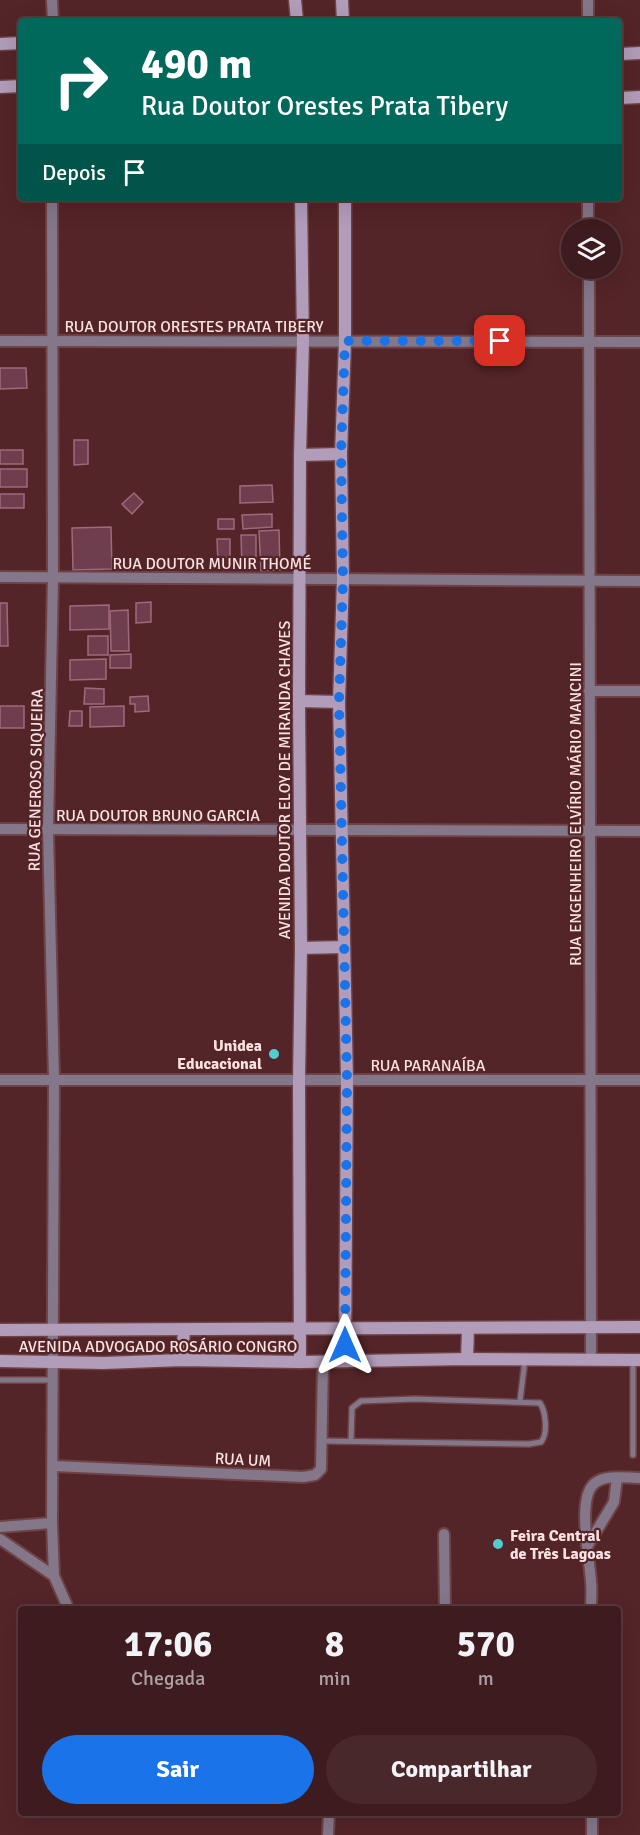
<!DOCTYPE html>
<html lang="pt">
<meta charset="utf-8">
<style>
:root{--surface:#3e1b1e;--page:#49282b;--text:#f1f3f6;--muted:#ada1a4;--line:#57393c;--accent:#1a73e8}
body{margin:0;font-family:Signika,sans-serif;background:var(--page);color:var(--text);height:100vh;display:flex;flex-direction:column;font-size:22px;white-space:nowrap}
*{box-sizing:border-box;margin:0}
p{font-size:20px;color:var(--muted)}
.icon{flex:none;width:33px;height:33px;fill:none;stroke:currentColor;stroke-width:2;stroke-linecap:round;stroke-linejoin:round}
.map{position:relative;flex:1;overflow:hidden}
.panel{position:absolute;left:18px;top:1606px;width:603px;height:210px;display:flex;flex-direction:column;background:var(--surface);border-radius:6px;box-shadow:0 6px 24px #0002,0 0 0 2px var(--line)}
.panel>*{flex:none}
.hud{position:absolute;left:18px;top:18px;width:604px;height:183px;border-radius:6px;box-shadow:0 6px 24px #0002,0 0 0 2px var(--line);background:#00695c;color:#fff;overflow:hidden}
.controls{position:absolute;left:561px;top:219px;display:grid;gap:12px}
.controls a{display:grid;place-items:center;width:60px;height:60px;border-radius:50%;background:var(--surface);box-shadow:0 6px 24px #0002,0 0 0 2px var(--line);font-size:30px}
.pin{position:absolute;display:grid;place-items:center;width:51px;height:51px;color:#fff;margin:-26px;border-radius:12px;box-shadow:0 3px 9px #0006}
.me{position:absolute;width:66px;margin:-33px;rotate:0deg;stroke-linejoin:round;filter:drop-shadow(0 0 4px #0008)}
.turn{display:flex;align-items:center;gap:21px;height:126px;padding:0 24px;font-size:27px}
.turn .icon{width:78px;height:78px;stroke-width:2.5}
.turn b{display:block;font-size:42px;line-height:51px}
.then{display:flex;align-items:center;height:57px;padding:0 24px;background:#0003;gap:12px;font-size:22px}
.eta{display:flex;justify-content:space-evenly;align-items:center;height:102px;text-align:center}
.eta b{font-size:36px;font-weight:700;line-height:42px}
.button{display:flex;gap:12px;margin-top:auto;padding:12px 24px}
.button a{flex:1;height:69px;border-radius:36px;background:var(--accent);color:#fff;font-size:24px;font-weight:700;line-height:69px;text-align:center}
.button a+a{background:var(--page);color:var(--text)}
.map>svg:first-child{display:block}
.building{fill:#6e3e4f;stroke:#9e697c;stroke-width:1.5}
.lines{fill:none;stroke-linecap:round;stroke-linejoin:round}
.lane-casing{stroke:#6e4246;stroke-width:8}
.street-casing{stroke:#6e4246;stroke-width:14}
.secondary-casing{stroke:#6e4246;stroke-width:15}
.lane{stroke:#847789;stroke-width:5}
.street{stroke:#847789;stroke-width:10}
.secondary{stroke:#b19cb9;stroke-width:12}
.route{stroke:#1a73e8;stroke-width:10;stroke-dasharray:0 18}
.poi-dot{fill:#52cdcf;stroke:#532428;stroke-width:2}
.labels{text-anchor:middle;stroke-width:4.5;stroke-linejoin:round;paint-order:stroke}
.street-label{font-size:16px;fill:#fce2e2;stroke:#532428}
.poi-label{font-size:16px;font-weight:bold;fill:#fce2e2;stroke:#532428;text-anchor:end}
</style>
<div class="map">
<svg width="640" height="1835" viewBox="0 0 640 1835">
<rect width="100%" height="100%" fill="#532428"/>
<g class="building">
<path d="M0,368H26L27,388L0,389Z"/>
<path d="M74,440H88V464L74,465Z"/>
<rect x="0" y="450" width="23" height="14"/>
<rect x="0" y="469" width="27" height="18"/>
<path d="M272,485L273,502L240,503V486Z"/>
<path d="M134,493L143,502L132,514L122,504Z"/>
<rect x="0" y="494" width="24" height="14"/>
<path d="M272,514V527L243,529L242,515Z"/>
<rect x="218" y="519" width="16" height="10"/>
<path d="M111,527L112,569L73,570L72,528Z"/>
<path d="M279,530L280,570L261,571L259,531Z"/>
<path d="M241,535H256V568H242Z"/>
<path d="M217,539H230V563L218,564Z"/>
<path d="M151,602V622L136,623V603Z"/>
<path d="M0,603H7L8,646H0Z"/>
<path d="M109,605V629L70,630V606Z"/>
<path d="M128,610L129,651H111L110,611Z"/>
<rect x="88" y="636" width="20" height="19"/>
<path d="M131,654V668H110V655Z"/>
<path d="M106,659V679L70,680V660Z"/>
<path d="M85,688L104,689V704H84Z"/>
<path d="M148,696L149,711L135,712V704H130V697Z"/>
<rect x="0" y="706" width="24" height="22"/>
<path d="M124,706V726L90,727V707Z"/>
<path d="M70,711H82V726H69Z"/>
</g>
<g class="lines">
<defs>
<g id="lane">
<path d="M0,1380H52"/>
<path d="M520,1401L525,1360"/>
<path d="M322,1441L529,1444L541,1442C548,1434 546,1412 540,1403L415,1399L361,1401L352,1408L351,1441"/>
<path d="M633,1455V1360"/>
</g>
<g id="street">
<path d="M52,0L53,21"/>
<path d="M588,0V21"/>
<path d="M52,198L53,577L48,830L54,1080L52,1523L54,1576"/>
<path d="M588,198V230"/>
<path d="M589,268L591,1359"/>
<path d="M0,341L640,342"/>
<path d="M0,577L640,581"/>
<path d="M589,691H640"/>
<path d="M0,829L640,831"/>
<path d="M0,1080H640"/>
<path d="M54,1466L303,1477L315,1475L321,1469L323,1362"/>
<path d="M0,1527L52,1523"/>
<path d="M444,1534L445,1610"/>
<path d="M0,1539L54,1576L69,1610"/>
<path d="M588,1545L614,1502L617,1478"/>
<path d="M591,1610C591,1600 592,1591 591,1582C590,1560 576,1497 595,1483C606,1474 627,1478 640,1478"/>
<path d="M592,1814V1835"/>
<path d="M328,1835L329,1814"/>
</g>
<g id="secondary">
<path d="M295,0L297,21"/>
<path d="M342,0L343,21"/>
<path d="M0,44L21,43"/>
<path d="M620,54L640,53"/>
<path d="M0,87L21,86"/>
<path d="M620,98L640,97"/>
<path d="M345,198V341L341,454L343,579L339,702L347,1080L345,1361"/>
<path d="M300,455L341,454"/>
<path d="M299,701L339,702"/>
<path d="M301,948L344,947"/>
<path d="M0,1330L640,1327"/>
<path d="M467,1359L468,1329"/>
<path d="M182,1360L184,1330"/>
<path d="M0,1361L104,1363L182,1360L300,1362L467,1359L640,1360"/>
<path d="M300,1362L299,1080L301,948L299,701L300,455L303,341L301,198"/>
</g>
</defs>
<use href="#lane" class="lane-casing"/>
<use href="#street" class="street-casing"/>
<use href="#secondary" class="secondary-casing"/>
<use href="#lane" class="lane"/>
<use href="#street" class="street"/>
<use href="#secondary" class="secondary"/>
</g>
<g class="lines">
<path class="route" d="M345,1345L347,1080L339,702L343,579L341,454L345,341H500"/>
</g>
<g class="poi-dot">
<circle cx="274" cy="1054" r="6"/>
<circle cx="498" cy="1544" r="6"/>
</g>
<g class="labels">
<g class="street-label">
<text x="194" y="332">RUA DOUTOR ORESTES PRATA TIBERY</text>
<text x="212" y="569">RUA DOUTOR MUNIR THOMÉ</text>
<text transform="translate(35 780) rotate(-89)" y="6">RUA GENEROSO SIQUEIRA</text>
<text transform="translate(284 780) rotate(-90)" y="6">AVENIDA DOUTOR ELOY DE MIRANDA CHAVES</text>
<text transform="translate(575 814) rotate(-90)" y="6">RUA ENGENHEIRO ELVÍRIO MÁRIO MANCINI</text>
<text x="158" y="821">RUA DOUTOR BRUNO GARCIA</text>
<text x="428" y="1071">RUA PARANAÍBA</text>
<text x="158" y="1352">AVENIDA ADVOGADO ROSÁRIO CONGRO</text>
<text transform="translate(243 1459) rotate(3)" y="6">RUA UM</text>
</g>
<g class="poi-label">
<text x="262" y="1051">Unidea<tspan x="262" dy="18">Educacional</tspan></text>
<text x="510" y="1541" text-anchor="start">Feira Central<tspan x="510" dy="18">de Três Lagoas</tspan></text>
</g>
</g>
</svg>
<div class="controls">
<a><svg class="icon" aria-label="layers" viewBox="0 0 24 24"><path d="M12 4l9 5-9 5-9-5zM3 14l9 5 9-5"/></svg></a>
</div>
<div class="pin" style="left:500px;top:341px;background:#d93025"><svg class="icon" aria-label="arrive" viewBox="0 0 24 24"><path d="M6 21V4h12l-3 4 3 4H6"/></svg></div>
<svg class="me" style="left:345px;top:1345px" viewBox="-20 -20 40 40"><path d="M0-17L14 15 0 8-14 15z" fill="#1a73e8" stroke="#fff" stroke-width="4"/></svg>
<div class="hud">
<div class="turn"><svg class="icon" aria-label="right" viewBox="0 0 24 24"><path d="M7 20v-9h11M14 6l5 5-5 5"/></svg><div><b>490 m</b>Rua Doutor Orestes Prata Tibery</div></div>
<div class="then">Depois<svg class="icon" aria-label="arrive" viewBox="0 0 24 24"><path d="M6 21V4h12l-3 4 3 4H6"/></svg></div>
</div>
<section class="panel">
<div class="eta">
<div><b>17:06</b><p>Chegada</p></div>
<div><b>8</b><p>min</p></div>
<div><b>570</b><p>m</p></div>
</div>
<div class="button"><a>Sair</a><a>Compartilhar</a></div>
</section>
</div>
